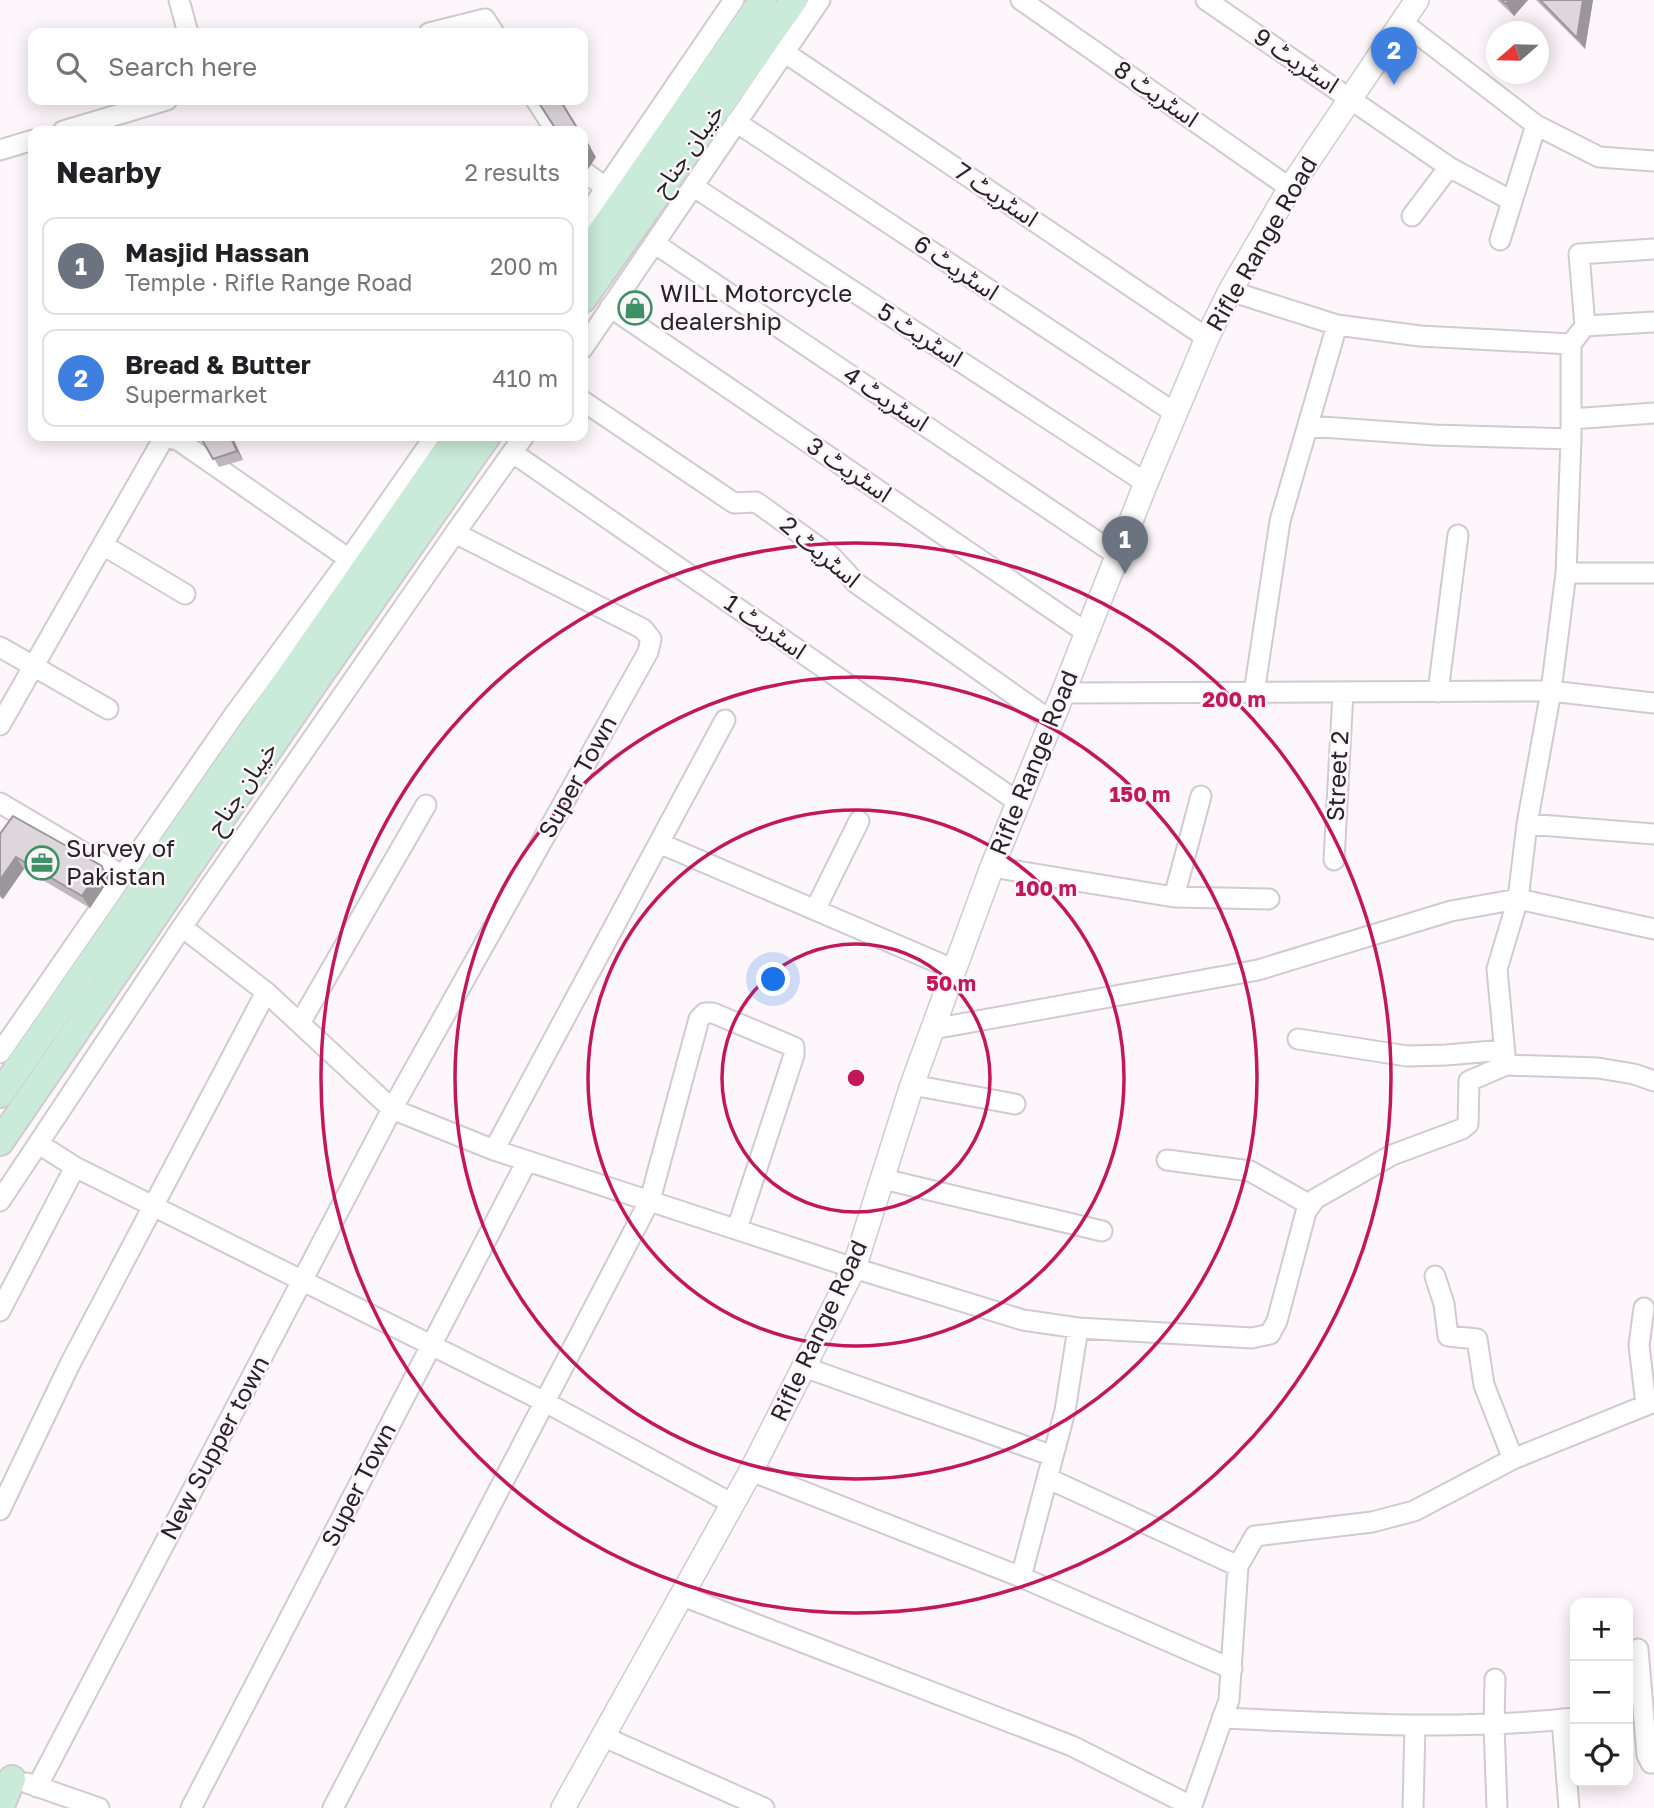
<!DOCTYPE html>
<meta charset="utf-8">
<style>
body{margin:0;font-family:"Golos Text","Noto Sans Arabic",sans-serif;background:#f6f6f6;color:#202124}
.controls{position:absolute;right:21px;bottom:21px;display:grid;overflow:hidden;border-radius:14px;box-shadow:0 4px 18px #0003}
.controls button{width:63px;height:63px;display:grid;place-items:center;padding:0;border:0;border-bottom:2px solid #e0e0e0;background:#fff;color:#202124;font:35px sans-serif}
.compass{position:absolute;left:1486px;top:21px;width:63px;height:63px;border-radius:50%;background:#fff;box-shadow:0 4px 18px #0003;rotate:250deg}
.you{position:absolute;left:774px;top:980px;width:24px;height:24px;margin:-18px;border:5px solid #fff;border-radius:50%;background:#1a73e8;box-shadow:0 0 0 10px #1a73e833}
.badge{display:grid;place-items:center;width:46px;height:46px;border-radius:50%;background:#3d9164;color:#fff;font-size:23px;font-weight:700}
.pin{position:absolute;translate:-50% -58px;filter:drop-shadow(0 2px 4px #0008)}
.pin::after{content:'';position:absolute;top:37px;width:24px;height:21px;background:inherit;clip-path:polygon(0 0,100% 0,50% 100%)}
.list{margin:0;padding:0;list-style:none}
h2{display:flex;justify-content:space-between;align-items:center;height:91px;margin:0;padding:0 28px;font-size:30px}
h2 small{font-size:23px;font-weight:400;color:#757577}
.list li{display:grid;grid-template-columns:46px 1fr auto;gap:21px;align-items:center;box-sizing:border-box;height:98px;margin:0 14px 14px;padding:0 14px;border:2px solid #e0e0e0;border-radius:14px}
.list b{display:block;font-size:26px;white-space:nowrap}
.list p{margin:0;font-size:23px;white-space:nowrap;color:#757577}
.list em{font-size:23px;font-style:normal;color:#757577}
.icon{flex:none;width:38px;height:38px;fill:none;stroke:currentColor;stroke-width:2;stroke-linecap:round;stroke-linejoin:round}
.map{position:relative;flex:none;width:1654px;height:1808px;overflow:hidden}
.search{position:absolute;background:#fff;box-shadow:0 4px 18px #0003;left:28px;top:28px;width:560px;height:77px;display:flex;align-items:center;gap:18px;box-sizing:border-box;padding:0 24px;border-radius:14px;color:#757577;font-size:26px}
.panel{position:absolute;background:#fff;box-shadow:0 4px 18px #0003;left:28px;top:126px;width:560px;height:315px;border-radius:14px}
.map>svg:first-child{display:block}
.lines{fill:none;stroke-linecap:round;stroke-linejoin:round}
.minor-casing{stroke:#d1cacf;stroke-width:23}
.tertiary-casing{stroke:#d1cacf;stroke-width:26}
.secondary-casing{stroke:#d1cacf;stroke-width:30}
.minor{stroke:#fff;stroke-width:19}
.tertiary{stroke:#fff;stroke-width:23}
.secondary{stroke:#caebd9;stroke-width:26}
.wall{fill:#beb8bd}
.shaded-wall{fill:#9b969a}
.building{fill:#ddd6dc;stroke:#9b969a;stroke-width:2}
.ring{fill:none;stroke:#c2185b;stroke-width:3.5}
.labels{text-anchor:middle;stroke-width:5;stroke-linejoin:round;paint-order:stroke}
.street-label{font-size:24px;fill:#272426;stroke:#fdf6fb}
.poi-label{font-size:24px;fill:#272426;stroke:#fdf6fb;text-anchor:start}
.centre{fill:#c2185b;stroke:#fdf6fb;stroke-width:3.5}
.ring-label{font-size:21px;text-anchor:middle;font-weight:bold;fill:#c2185b;stroke:#fdf6fb;stroke-width:5;stroke-linejoin:round;paint-order:stroke}
</style>
<div class="map">
<svg width="1654" height="1808" viewBox="0 0 1654 1808">
<rect width="100%" height="100%" fill="#fdf6fb"/>
<g class="lines">
<defs>
<path id="minor" d="M179,0L188,33
M1021,0L1290,188
M1206,0L1449,167L1512,201
M1402,22L1536,125L1599,157L1654,161
M429,33L485,19L494,33
M784,52L1207,338
M536,100L556,131
M736,122L1175,413
M63,131L167,100
M0,150L33,140
M583,171L605,187
M694,187L1146,483
M1412,216L1449,167
M583,221L734,0
M1500,240L1536,125
M654,243L1117,555
M1230,291L1337,325L1420,336L1571,344
M610,307L1087,633
M1585,326L1579,254L1654,249
M583,348L820,0
M583,401L734,503L756,502L831,556L856,583L1051,721
M1571,419L1654,413
M1308,426L1434,435L1571,439
M513,453L1018,802
M103,545L185,594
M1566,573H1654
M0,647L108,709
M1438,692L1458,535
M1063,693L1551,691L1654,703
M1254,693L1280,521L1337,325
M0,725L162,441L168,438L178,440L349,559
M0,803L123,876
M1527,824L1654,834
M659,843L955,970
M1334,860L1343,692
M992,867L1174,897L1269,899
M1174,897L1201,796
M815,910L859,821
M182,927L266,992L392,1109L494,1150L854,1268L1023,1320L1078,1328L1252,1338L1270,1334L1277,1321L1306,1212L1315,1199L1392,1155L1462,1129L1468,1124L1469,1081L1506,1065L1598,1068L1634,1074L1654,1081
M300,1023L426,805
M933,1029L1258,970L1451,911L1518,899L1654,929
M1298,1039L1407,1056L1446,1055L1504,1050
M0,1053L234,715L349,559L435,436
M1506,1065L1497,969L1518,899L1527,824L1551,691L1566,573L1571,439V344L1585,326L1654,322
M912,1085L1015,1104
M39,1144L75,1167L545,1402L731,1503
M494,1150L725,720
M1167,1160L1250,1171L1310,1205
M883,1179L1102,1231
M0,1201L182,927L455,533L524,436
M1435,1276L1444,1304L1448,1336L1477,1339L1484,1385L1513,1459
M1644,1308L1639,1345L1646,1405
M0,1311L75,1167
M804,1367L1053,1456
M751,1471L1021,1577L1232,1669
M1047,1478L1238,1566
M0,1510L70,1364L266,992
M1021,1577L1065,1411L1078,1328
M680,1595L1072,1746L1191,1806
M1638,1649L1647,1755L1651,1763H1654
M1495,1679L1494,1725L1497,1808
M1222,1718C1340,1723 1458,1731 1575,1718
M1562,1719L1569,1808
M602,1736L764,1808
M27,1783L99,1808
M37,1787L392,1109L648,652L651,639L643,629L455,533
M191,1808L527,1161
M333,1808L650,1200L699,1019L705,1013H713L794,1047V1055L737,1229
M1191,1808L1229,1700L1238,1566L1255,1536L1372,1522L1414,1511L1513,1459L1654,1402
M1413,1808L1415,1725"/>
<path id="tertiary" d="M563,1808L751,1471L854,1268L912,1085L992,867L1063,693L1146,483L1207,338L1230,291L1290,188L1417,0"/>
<path id="secondary" d="M583,258L763,0
M583,299L794,0
M0,1094L457,436
M0,1142L319,676L487,436
M0,1808L12,1779"/>
</defs>
<!-- minor casing -->
<use href="#minor" class="minor-casing"/>
<!-- tertiary casing -->
<use href="#tertiary" class="tertiary-casing"/>
<!-- secondary casing -->
<use href="#secondary" class="secondary-casing"/>
<!-- minor -->
<use href="#minor" class="minor"/>
<!-- tertiary -->
<use href="#tertiary" class="tertiary"/>
<!-- secondary -->
<use href="#secondary" class="secondary"/>
</g>
<!-- wall -->
<path class="wall" d="M1497,0H1528L1514,16Z
M1536,0H1593L1585,49Z
M172,436H188L178,440Z
M200,436H239L233,438L243,460L219,467Z
M0,834L102,866L110,878L90,908L24,869L3,899L0,897Z"/>
<!-- shaded-wall -->
<path class="shaded-wall" d="M1509,0H1528L1514,16L1506,4Z
M1583,0H1593L1585,49L1577,38Z
M583,135L596,157L587,171L583,165Z
M230,436H232L233,438L243,460L237,451Z
M16,857L24,869L3,899L0,895V880Z
M102,866L110,878L90,908L82,896Z"/>
<!-- building -->
<path class="building" d="M1501,0H1509L1506,4Z
M1540,0H1583L1577,38Z
M537,100H560L579,131H557Z
M583,137L590,148L583,160Z
M200,436H230L237,451L213,459Z
M13,816L102,866L82,896L16,857L0,880V834Z"/>
<!-- distance rings -->
<g class="ring">
<circle cx="856" cy="1078" r="134"/>
<circle cx="856" cy="1078" r="268"/>
<circle cx="856" cy="1078" r="401"/>
<circle cx="856" cy="1078" r="535"/>
</g>
<!-- icons -->
<defs>
<symbol id="shop-ring" viewBox="-11 -11 22 22"><circle r="9.5" fill="#fdf6fb" stroke="#3d9164" stroke-width="1.5"/><path d="M-5-2.5h2.3a2.7 3.5 0 0 1 5.4 0H5L5.5 6h-11ZM-1.5-2.5h3a1.5 2.3 0 0 0-3 0Z" fill="#3d9164"/></symbol>
<symbol id="office-ring" viewBox="-11 -11 22 22"><circle r="9.5" fill="#fdf6fb" stroke="#3d9164" stroke-width="1.5"/><path d="M-6-3h4V-5.5h4V-3h4V5H-6ZM-1-4.5V-3h2v-1.5ZM-6 0V1H6V0Z" fill="#3d9164"/></symbol>
</defs>
<g fill-rule="evenodd">
<use href="#shop-ring" x="616" y="289" width="38" height="38"/>
<use href="#office-ring" x="23" y="844" width="38" height="38"/>
</g>
<g class="labels">
<!-- street labels -->
<g class="street-label">
<text transform="translate(1296 61) rotate(34)" y="8">اسٹریٹ 9</text>
<text transform="translate(1156 94) rotate(35)" y="8">اسٹریٹ 8</text>
<text transform="translate(688 150) rotate(-55)" y="8">خیبان جناح</text>
<text transform="translate(996 195) rotate(34)" y="8">اسٹریٹ 7</text>
<text transform="translate(1262 244) rotate(-60)" y="8">Rifle Range Road</text>
<text transform="translate(956 268) rotate(34)" y="8">اسٹریٹ 6</text>
<text transform="translate(920 335) rotate(33)" y="8">اسٹریٹ 5</text>
<text transform="translate(886 399) rotate(34)" y="8">اسٹریٹ 4</text>
<text transform="translate(849 470) rotate(34)" y="8">اسٹریٹ 3</text>
<text transform="translate(820 552) rotate(40)" y="8">اسٹریٹ 2</text>
<text transform="translate(765 627) rotate(35)" y="8">اسٹریٹ 1</text>
<text transform="translate(1034 763) rotate(-68)" y="8">Rifle Range Road</text>
<text transform="translate(1338 776) rotate(-87)" y="8">Street 2</text>
<text transform="translate(578 777) rotate(-61)" y="8">Super Town</text>
<text transform="translate(242 788) rotate(-56)" y="8">خیبان جناح</text>
<text transform="translate(819 1331) rotate(-65)" y="8">Rifle Range Road</text>
<text transform="translate(215 1448) rotate(-62)" y="8">New Supper town</text>
<text transform="translate(359 1485) rotate(-63)" y="8">Super Town</text>
</g>
<!-- poi labels -->
<g class="poi-label">
<text x="660" y="302">WILL Motorcycle<tspan x="660" dy="28">dealership</tspan></text>
<text x="66" y="857">Survey of<tspan x="66" dy="28">Pakistan</tspan></text>
</g>
</g>
<circle cx="856" cy="1078" r="10" class="centre"/>
<g class="ring-label">
<text x="1234" y="707">200 m</text>
<text x="1140" y="802">150 m</text>
<text x="1046" y="896">100 m</text>
<text x="951" y="991">50 m</text>
</g>
</svg>
<div class="controls">
<button>+</button>
<button>−</button>
<button><svg class="icon" aria-label="locate" viewBox="0 0 24 24"><circle cx="12" cy="12" r="6"/><path d="M12 2v4M12 18v4M2 12h4M18 12h4"/></svg></button>
</div>
<svg class="compass" viewBox="-18 -18 36 36"><path d="M0-13l5 13h-10z" fill="#e53935"/><path d="M0 13l5-13h-10z" fill="#757577"/></svg>
<div class="you"></div>
<div class="pin badge" style="left:1125px;top:574px;background:#6b7280">1</div>
<div class="pin badge" style="left:1394px;top:85px;background:#3f7fe0">2</div>
<div class="search"><svg class="icon" aria-label="search" viewBox="0 0 24 24"><circle cx="10" cy="10" r="6"/><path d="M15 15l6 6"/></svg>Search here</div>
<section class="panel">
<h2>Nearby<small>2 results</small></h2>
<ul class="list">
<li><span class="badge" style="background:#6b7280">1</span><div><b>Masjid Hassan</b><p>Temple · Rifle Range Road</p></div><em>200 m</em></li>
<li><span class="badge" style="background:#3f7fe0">2</span><div><b>Bread &amp; Butter</b><p>Supermarket</p></div><em>410 m</em></li>
</ul>
</section>
</div>
